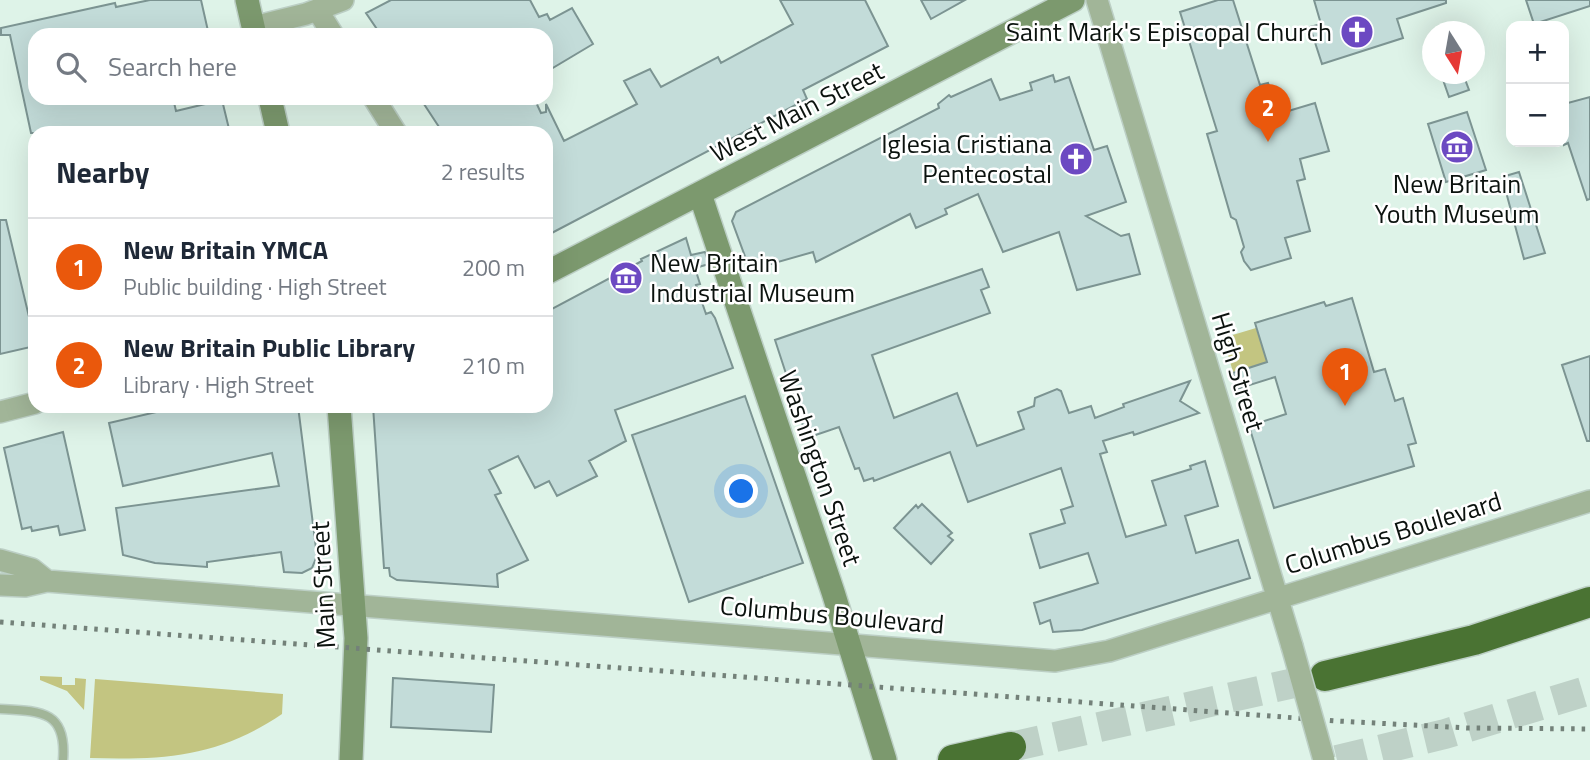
<!DOCTYPE html>
<meta charset="utf-8">
<style>
body{margin:0;font-family:"Titillium Web",sans-serif;background:#f2f2f3;color:#1f2937}
.controls{position:absolute;right:21px;top:21px;display:grid;overflow:hidden;border-radius:14px;box-shadow:0 7px 28px #0002}
.controls button{width:63px;height:63px;display:grid;place-items:center;padding:0;border:0;border-bottom:2px solid #e0e1e3;background:#fff;color:#1f2937;font:35px sans-serif}
.compass{position:absolute;left:1422px;top:21px;width:63px;height:63px;border-radius:50%;background:#fff;box-shadow:0 7px 28px #0002;rotate:169deg}
.you{position:absolute;left:742px;top:492px;width:24px;height:24px;margin:-18px;border:5px solid #fff;border-radius:50%;background:#1a73e8;box-shadow:0 0 0 10px #1a73e833}
.badge{display:grid;place-items:center;width:46px;height:46px;border-radius:50%;background:#ea580c;color:#fff;font-size:23px;font-weight:700}
.pin{position:absolute;translate:-50% -58px;filter:drop-shadow(0 2px 4px #0008)}
.pin::after{content:'';position:absolute;top:37px;width:24px;height:21px;background:inherit;clip-path:polygon(0 0,100% 0,50% 100%)}
.list{margin:0;padding:0;list-style:none}
h2{display:flex;justify-content:space-between;align-items:center;height:91px;margin:0;padding:0 28px;font-size:30px}
h2 small{font-size:23px;font-weight:400;color:#747a83}
.list li{display:grid;grid-template-columns:46px 1fr auto;gap:21px;align-items:center;box-sizing:border-box;height:98px;padding:0 28px;border-top:2px solid #e0e1e3}
.list b{display:block;font-size:26px;white-space:nowrap}
.list p{margin:0;font-size:23px;white-space:nowrap;color:#747a83}
.list em{font-size:23px;font-style:normal;color:#747a83}
.icon{flex:none;width:38px;height:38px;fill:none;stroke:currentColor;stroke-width:2;stroke-linecap:round;stroke-linejoin:round}
.map{position:relative;flex:none;width:1590px;height:760px;overflow:hidden}
.search{position:absolute;background:#fff;box-shadow:0 7px 28px #0002;left:28px;top:28px;width:525px;height:77px;display:flex;align-items:center;gap:18px;box-sizing:border-box;padding:0 24px;border-radius:21px;color:#747a83;font-size:26px}
.panel{position:absolute;background:#fff;box-shadow:0 7px 28px #0002;left:28px;top:126px;width:525px;height:287px;border-radius:21px}
.map>svg:first-child{display:block}
.green{fill:#c3c581}
.building{fill:#c3dcd9;stroke:#7c9492;stroke-width:2}
.lines{fill:none;stroke-linecap:round;stroke-linejoin:round}
.motorway-tunnel{stroke:#bed1c7;stroke-width:30;stroke-dasharray:30 15;stroke-linecap:butt}
.service-casing{stroke:#bccfc5;stroke-width:11}
.tertiary-casing{stroke:#bccfc5;stroke-width:24}
.secondary-casing{stroke:#bccfc5;stroke-width:26}
.motorway-casing{stroke:#bccfc5;stroke-width:33}
.service{stroke:#a1b598;stroke-width:8}
.tertiary{stroke:#a1b598;stroke-width:21}
.secondary{stroke:#7c996e;stroke-width:23}
.motorway{stroke:#4a7333;stroke-width:30}
.rail{stroke:#738179;stroke-width:5;stroke-dasharray:3.5 7;stroke-linecap:butt}
.tertiary-bridge-casing{stroke:#bccfc5;stroke-width:24;stroke-linecap:butt}
.tertiary-bridge{stroke:#a1b598;stroke-width:21}
.labels{text-anchor:middle;stroke-width:5;stroke-linejoin:round;paint-order:stroke}
.poi-label{font-size:26px;fill:#0b120e;stroke:#fff;text-anchor:end}
.street-label{font-size:26px;fill:#0b120e;stroke:#fff}
</style>
<div class="map">
<svg width="1590" height="760" viewBox="0 0 1590 760">
<rect width="100%" height="100%" fill="#def3e8"/>
<!-- green -->
<path class="green" d="M1256,328L1267,362L1233,372L1224,341L1226,337Z
M40,676L62,677V685H75V678L86,679L84,710L67,691L40,680Z
M95,679L283,694L282,714C218,757 165,760 90,758Z"/>
<!-- building -->
<path class="building" d="M150,0H201L208,31L189,35H35V98H173L176,111L222,100L230,133H31L10,35H1V28L115,3L116,7Z
M391,0H530L539,17L547,14L550,20L572,8L593,44L546,72V35H381L366,13Z
M780,0H865L888,46L803,90L807,99L546,236V133H443L420,98H534L541,113L546,112V104L564,141L637,104L624,81L650,69L661,87L718,57L721,63L793,24Z
M921,0H965L931,19Z
M1218,0H1233L1260,85L1268,83L1272,95L1280,93L1285,112L1315,103L1329,151L1300,159L1305,179L1297,181L1310,231L1285,238L1291,258L1251,270L1244,261L1241,252L1244,247L1236,220L1231,217L1207,134L1217,131L1180,12Z
M1314,0H1446V3L1397,19L1403,38L1322,64L1310,27L1321,24Z
M1526,0H1590V6L1534,24Z
M1441,74H1463L1469,90L1449,97Z
M1053,75L1055,82L1069,77L1094,150L1107,146L1126,202L1086,216L1121,236L1129,234L1140,274L1077,290L1059,232L1003,252L978,194L945,209L947,214L916,228L910,214L816,262L813,252L750,270L732,221L736,212L939,108L938,104L949,95L951,97L991,79L1000,100L1032,90L1030,83Z
M1590,97V199L1587,200L1568,143L1564,145V104Z
M1467,112L1486,170L1446,182L1428,124Z
M1519,172L1545,253L1524,259L1502,177Z
M0,220H6L35,342V346L0,354Z
M686,238L691,255L705,252L709,264L695,268L700,284L696,285L706,314L711,312L715,318L733,368L615,410L626,441L589,461L597,476L557,496L549,481L535,488L518,456L489,470L501,493L495,495L528,560L497,574L498,587L397,580L390,576L389,568H384L373,406H546V312L642,261L641,259Z
M982,269L989,287L981,290L990,313L872,355L894,418L957,393L977,446L1024,429L1018,412L1034,406L1035,398L1057,389L1061,391L1069,413L1091,406L1095,418L1124,407L1123,404L1190,381L1180,401L1199,413L1134,435L1133,432L1103,441L1107,452L1100,454L1126,537L1166,525L1152,481L1191,469L1190,466L1205,461L1218,506L1185,516L1196,553L1238,540L1250,578L1082,630L1053,632L1050,620L1040,624L1034,603L1098,583L1088,553L1040,568L1030,534L1065,523L1061,510L1073,506L1061,468L968,502L950,452L874,481L873,478L864,481L859,468L855,469L839,427L807,438L775,340Z
M1352,298L1374,372L1385,369L1395,401L1403,398L1416,443L1408,445L1414,466L1274,508L1249,426L1286,414L1275,377L1237,389L1233,373L1267,362L1255,323L1324,302L1326,306Z
M1590,356V441H1587L1562,365Z
M745,396L803,563L689,602L632,435Z
M182,406H298L317,556L312,568L302,573L284,572L281,552L207,562V567L155,563L123,555L116,508L279,486L272,453L123,486L109,423Z
M63,432L85,530L60,535L58,526L32,531L31,527L22,529L4,448Z
M922,504L952,533L948,536L953,540L931,564L894,528L916,505L918,508Z
M393,678L494,685L491,732L391,727Z"/>
<g class="lines">
<!-- motorway-tunnel -->
<path class="motorway-tunnel" d="M1011,747L1325,676
M1337,760L1445,734L1590,690"/>
<defs>
<path id="service" d="M0,709C40,711 67,710 63,760"/>
<path id="tertiary" d="M1097,0L1292,646
M318,11L333,35
M253,27L306,14L343,0
M374,98L396,133
M0,412L35,403
M0,560L32,569L47,581
M0,585L25,586L47,581L1055,661L1109,651L1590,501"/>
<path id="secondary" d="M247,0L255,35
M270,98L278,133
M700,194L833,592L885,760
M546,273L1073,0
M339,406L356,638L351,760"/>
<path id="motorway" d="M1325,676L1474,640L1590,602
M953,760L1011,747"/>
</defs>
<!-- service casing -->
<use href="#service" class="service-casing"/>
<!-- tertiary casing -->
<use href="#tertiary" class="tertiary-casing"/>
<!-- secondary casing -->
<use href="#secondary" class="secondary-casing"/>
<!-- motorway casing -->
<use href="#motorway" class="motorway-casing"/>
<!-- service -->
<use href="#service" class="service"/>
<!-- tertiary -->
<use href="#tertiary" class="tertiary"/>
<!-- secondary -->
<use href="#secondary" class="secondary"/>
<!-- motorway -->
<use href="#motorway" class="motorway"/>
<!-- rail -->
<path class="rail" d="M0,622L1337,721L1468,728L1590,729"/>
<defs>
<path id="tertiary-bridge" d="M1292,646L1324,760"/>
</defs>
<!-- tertiary-bridge casing -->
<use href="#tertiary-bridge" class="tertiary-bridge-casing"/>
<!-- tertiary-bridge -->
<use href="#tertiary-bridge" class="tertiary-bridge"/>
</g>
<!-- icons -->
<defs>
<symbol id="church-disc" viewBox="-11 -11 22 22"><circle r="9.5" fill="#6c49c2" stroke="#fff"/><path d="M-1.2-6h2.4v3.5h3.3v2.4h-3.3V6h-2.4V-.1h-3.3v-2.4h3.3Z" fill="#fff"/></symbol>
<symbol id="museum-disc" viewBox="-11 -11 22 22"><circle r="9.5" fill="#6c49c2" stroke="#fff"/><path d="M0-6L6-3V-2H-6V-3ZM-5-1h2V3h-2ZM-1-1h2V3h-2ZM3-1h2V3H3ZM-6 4H6V6H-6Z" fill="#fff"/></symbol>
</defs>
<g fill-rule="evenodd">
<use href="#church-disc" x="1338" y="13" width="38" height="38"/>
<use href="#museum-disc" x="1438" y="128" width="38" height="38"/>
<use href="#church-disc" x="1057" y="140" width="38" height="38"/>
<use href="#museum-disc" x="607" y="259" width="38" height="38"/>
</g>
<g class="labels">
<!-- poi labels -->
<g class="poi-label">
<text x="1332" y="41">Saint Mark's Episcopal Church</text>
<text x="1052" y="153">Iglesia Cristiana<tspan x="1052" dy="30">Pentecostal</tspan></text>
<text x="1457" y="193" text-anchor="middle">New Britain<tspan x="1457" dy="30">Youth Museum</tspan></text>
<text x="650" y="272" text-anchor="start">New Britain<tspan x="650" dy="30">Industrial Museum</tspan></text>
</g>
<!-- street labels -->
<g class="street-label">
<text transform="translate(797 112) rotate(-27)" y="9">West Main Street</text>
<text transform="translate(1238 372) rotate(73)" y="9">High Street</text>
<text transform="translate(820 468) rotate(71)" y="9">Washington Street</text>
<text transform="translate(1393 533) rotate(-17)" y="9">Columbus Boulevard</text>
<text transform="translate(323 585) rotate(-93)" y="9">Main Street</text>
<text transform="translate(832 615) rotate(5)" y="9">Columbus Boulevard</text>
</g>
</g>
</svg>
<div class="controls">
<button>+</button>
<button>−</button>
</div>
<svg class="compass" viewBox="-18 -18 36 36"><path d="M0-13l5 13h-10z" fill="#e53935"/><path d="M0 13l5-13h-10z" fill="#747a83"/></svg>
<div class="you"></div>
<div class="pin badge" style="left:1345px;top:406px">1</div>
<div class="pin badge" style="left:1268px;top:142px">2</div>
<div class="search"><svg class="icon" aria-label="search" viewBox="0 0 24 24"><circle cx="10" cy="10" r="6"/><path d="M15 15l6 6"/></svg>Search here</div>
<section class="panel">
<h2>Nearby<small>2 results</small></h2>
<ul class="list">
<li><span class="badge">1</span><div><b>New Britain YMCA</b><p>Public building · High Street</p></div><em>200 m</em></li>
<li><span class="badge">2</span><div><b>New Britain Public Library</b><p>Library · High Street</p></div><em>210 m</em></li>
</ul>
</section>
</div>
